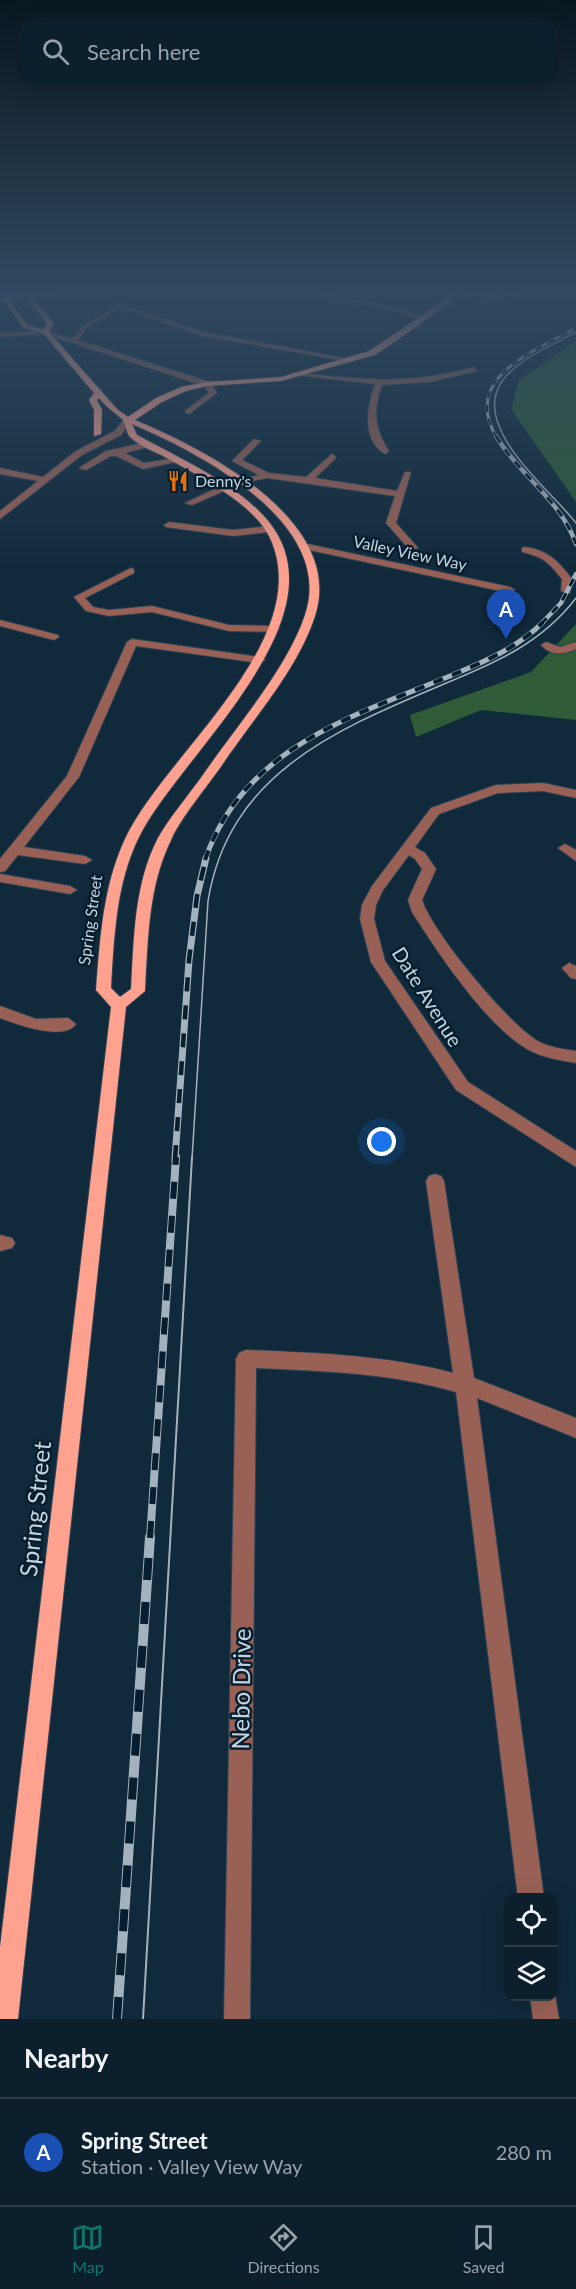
<!DOCTYPE html>
<meta charset="utf-8">
<style>
body{margin:0;font-family:Lato,sans-serif;background:#1a2c38;color:#f1f3f6}
.controls{position:absolute;right:18px;bottom:18px;display:grid;overflow:hidden;border-radius:12px;box-shadow:0 6px 24px #0002}
.controls button{width:54px;height:54px;display:grid;place-items:center;padding:0;border:0;border-bottom:2px solid #2c3d48;background:#0c1f2c;color:#f1f3f6;font:30px sans-serif}
.you{position:absolute;left:382px;top:1142px;width:21px;height:21px;margin:-15px;border:4px solid #fff;border-radius:50%;background:#1a73e8;box-shadow:0 0 0 9px #1a73e833}
.badge{display:grid;place-items:center;width:39px;height:39px;border-radius:50%;background:#0f766e;color:#fff;font-size:20px;font-weight:700}
.pin{position:absolute;translate:-50% -50px;filter:drop-shadow(0 2px 3px #0008)}
.pin::after{content:'';position:absolute;top:32px;width:21px;height:18px;background:inherit;clip-path:polygon(0 0,100% 0,50% 100%)}
.list{margin:0;padding:0;list-style:none}
h2{display:flex;justify-content:space-between;align-items:center;height:78px;margin:0;padding:0 24px;font-size:26px}
h2 small{font-size:20px;font-weight:400;color:#9aa2a9}
.list li{display:grid;grid-template-columns:39px 1fr auto;gap:18px;align-items:center;box-sizing:border-box;height:108px;padding:0 24px;border-top:2px solid #2c3d48}
.list b{display:block;font-size:22px;white-space:nowrap}
.list p{margin:0;font-size:20px;white-space:nowrap;color:#9aa2a9}
.list em{font-size:20px;font-style:normal;color:#9aa2a9}
.icon{flex:none;width:33px;height:33px;fill:none;stroke:currentColor;stroke-width:2;stroke-linecap:round;stroke-linejoin:round}
.map{position:relative;flex:none;width:576px;height:2019px;overflow:hidden}
.search{position:absolute;background:#0c1f2c;box-shadow:0 6px 24px #0002;left:18px;right:18px;top:18px;height:66px;display:flex;align-items:center;gap:15px;box-sizing:border-box;padding:0 21px;border-radius:18px;color:#9aa2a9;font-size:22px}
.sheet{height:186px;background:#0c1f2c}
nav{display:flex;justify-content:space-around;align-items:center;box-sizing:border-box;height:84px;border-top:2px solid #2c3d48;background:#0c1f2c;font-size:16px;color:#9aa2a9}
nav a{display:grid;justify-items:center;gap:3px}
nav .on{color:#0f766e}
.map>svg:first-child{display:block}
.green{fill:#2f5b37}
.lines{fill:none;stroke-linecap:round;stroke-linejoin:round}
.minor-casing{stroke:#2d4455;stroke-width:2}
.major-casing{stroke:#2d4455;stroke-width:2}
.highway-casing{stroke:#2d4455;stroke-width:2}
.minor{fill:#996156;fill-rule:evenodd}
.major{fill:#fea18f;fill-rule:evenodd}
.highway{fill:#f1d4ce;fill-rule:evenodd}
.tram-far1{stroke:#a2b2bf;stroke-width:1.5}
.tram{stroke:#a2b2bf;stroke-width:2}
.rail-far5-casing{stroke:#a2b2bf;stroke-width:3}
.rail-far4-casing{stroke:#a2b2bf;stroke-width:4.5}
.rail-far3-casing{stroke:#a2b2bf;stroke-width:5}
.rail-far2-casing{stroke:#a2b2bf;stroke-width:7}
.rail-far1-casing{stroke:#a2b2bf;stroke-width:8}
.rail-casing{stroke:#a2b2bf;stroke-width:10}
.rail-far5{stroke:#061f30;stroke-width:2;stroke-dasharray:7;stroke-linecap:butt}
.rail-far4{stroke:#061f30;stroke-width:3;stroke-dasharray:8;stroke-linecap:butt}
.rail-far3{stroke:#061f30;stroke-width:4;stroke-dasharray:10;stroke-linecap:butt}
.rail-far2{stroke:#061f30;stroke-width:4.5;stroke-dasharray:14;stroke-linecap:butt}
.rail-far1{stroke:#061f30;stroke-width:6;stroke-dasharray:17;stroke-linecap:butt}
.rail{stroke:#061f30;stroke-width:8;stroke-dasharray:22;stroke-linecap:butt}
.labels{text-anchor:middle;stroke-width:5;stroke-linejoin:round;paint-order:stroke}
.far-poi-label{font-size:16px;fill:#c6d4e0;stroke:#061f30;text-anchor:start}
.far-street-label{font-size:16px;fill:#c6d4e0;stroke:#061f30}
.street-label{font-size:20px;fill:#c6d4e0;stroke:#061f30}
.near-street-label{font-size:24px;fill:#c6d4e0;stroke:#061f30}
</style>
<div class="map">
<svg width="576" height="2019" viewBox="0 0 576 2019">
<rect width="100%" height="100%" fill="#10293b"/>
<!-- green -->
<path class="green" d="M576,341V502L511,409L519,380Z
M576,624V720L481,710L416,737L410,715L531,672Z"/>
<g class="lines">
<defs>
<path id="minor" d="M459,291L497,296L524,291L522,295L497,300L457,294Z
M324,293L402,309L426,319L423,321L398,312L322,296Z
M120,304L204,332L355,360L351,362L203,336L121,308L88,327L78,340L210,382L217,393L189,414L185,412L186,410L209,393L204,386L45,334L0,337V333L45,330L72,339L84,325Z
M474,367L477,371L430,382L382,385C373,410 374,428 389,451L385,454C361,440 367,406 375,384L296,375L300,373C366,380 408,385 474,367Z
M124,419L131,421L121,435L82,455L0,519V511L38,481L0,474V468L43,477L76,451L115,431Z
M254,439L261,441L242,460L269,473L306,477L332,454L336,457L335,459L315,478L397,491L405,472H411L396,523L418,548L410,550L386,523L395,496L267,478L239,484V480L259,475L232,461Z
M148,442H151V446L125,453L144,463L176,458L180,461L143,469L116,456H111L86,470L79,468L106,451Z
M221,486L225,489L224,491L192,505L185,503Z
M169,522L233,530L269,526L274,529L269,532L233,536L166,527L164,525Z
M303,543L510,587L515,590L510,593L300,548L298,546Z
M525,547C548,550 558,561 572,579L570,593L561,591L562,579C548,562 544,557 522,552V548Z
M131,568L134,569V573L85,598L93,607L109,610L152,606L229,625L274,626L279,629L274,632L229,631L152,612L109,616L86,611L74,597Z
M0,620L58,635L59,637L54,640L0,626Z
M132,639L260,657L265,660L260,663L136,646L79,777L24,847L85,856L92,860L85,864L18,855L5,871L0,872V859L67,776L127,642Z
M546,642L560,647L576,642V649C563,655 551,656 541,645Z
M543,783L576,790V798L543,791L498,793L439,814L415,847L425,853L436,869L422,900C433,933 506,1021 536,1040C548,1047 562,1049 576,1051V1063C560,1060 542,1058 527,1049C486,1025 438,953 412,912L408,900L422,869L415,859L409,855L383,890L376,905L374,919L385,961L468,1082L576,1151V1167L456,1090L371,962L360,919L362,905L372,886L431,808L496,785Z
M565,844L576,850V861L558,848Z
M0,874L70,886L77,890L70,894L0,882Z
M569,963L576,966V979L571,978L562,968Z
M0,1006L36,1019L68,1018L76,1024C64,1042 16,1024 0,1018Z
M435,1174L441,1176L444,1181L474,1378L576,1418V1438L477,1398L544,1898H518L456,1392C391,1373 323,1371 256,1368L250,2019H224L236,1359L239,1353L246,1350C316,1353 385,1355 453,1373L426,1181L429,1176Z
M0,1235L12,1238L15,1243L12,1248L0,1251Z
M554,1989L559,2019H533L530,1996H554Z"/>
<path id="major" d="M0,291H3L28,326L43,329L47,323L20,291H26L54,323L49,332L117,409L128,417L156,398L181,387L207,382L281,377L369,351L458,291H465L415,328L375,355L281,381L207,386L186,391L162,402L135,420C204,449 346,520 315,616C298,669 253,719 222,765C207,787 181,817 171,840C148,887 148,940 145,991L126,1007L18,2019H0V1947L111,1007L96,990C100,939 103,886 125,839C164,755 317,640 270,538C254,503 195,474 163,456C153,451 140,446 131,438C126,434 126,423 122,419C114,412 106,407 99,398L97,400L102,410L101,434L94,436V410L89,400L94,393L43,333L24,328L0,296ZM132,424C200,453 336,523 305,615C288,667 237,726 205,772C190,794 171,815 158,838C134,884 134,938 131,989L120,997L111,988C114,938 116,883 139,837C179,756 346,619 269,522C238,484 179,458 137,435Z"/>
<path id="highway" d="M53,291H80L0,300V296Z"/>
</defs>
<!-- minor casing -->
<use href="#minor" class="minor-casing"/>
<!-- major casing -->
<use href="#major" class="major-casing"/>
<!-- highway casing -->
<use href="#highway" class="highway-casing"/>
<!-- minor -->
<use href="#minor" class="minor"/>
<!-- major -->
<use href="#major" class="major"/>
<!-- highway -->
<use href="#highway" class="highway"/>
<!-- tram-far1 -->
<path class="tram-far1" d="M576,332C553,346 520,357 503,380C468,426 550,489 576,523
M192,1159L208,901C229,772 338,729 444,684C495,663 542,643 576,598"/>
<!-- tram -->
<path class="tram" d="M143,2019L192,1157"/>
<defs>
<path id="rail-far5" d="M497,438C460,377 534,352 576,328"/>
<path id="rail-far4" d="M496,436C519,475 561,500 576,544
M541,624L561,603L576,574"/>
<path id="rail-far3" d="M205,860C244,745 358,715 457,673C486,661 520,646 543,622"/>
<path id="rail-far2" d="M175,1159L189,960L197,896L206,858"/>
<path id="rail-far1" d="M150,1538L176,1157"/>
<path id="rail" d="M117,2019L150,1537"/>
</defs>
<!-- rail-far5 casing -->
<use href="#rail-far5" class="rail-far5-casing"/>
<!-- rail-far4 casing -->
<use href="#rail-far4" class="rail-far4-casing"/>
<!-- rail-far3 casing -->
<use href="#rail-far3" class="rail-far3-casing"/>
<!-- rail-far2 casing -->
<use href="#rail-far2" class="rail-far2-casing"/>
<!-- rail-far1 casing -->
<use href="#rail-far1" class="rail-far1-casing"/>
<!-- rail casing -->
<use href="#rail" class="rail-casing"/>
<!-- rail-far5 -->
<use href="#rail-far5" class="rail-far5"/>
<!-- rail-far4 -->
<use href="#rail-far4" class="rail-far4"/>
<!-- rail-far3 -->
<use href="#rail-far3" class="rail-far3"/>
<!-- rail-far2 -->
<use href="#rail-far2" class="rail-far2"/>
<!-- rail-far1 -->
<use href="#rail-far1" class="rail-far1"/>
<!-- rail -->
<use href="#rail" class="rail"/>
</g>
<!-- sky -->
<linearGradient id="sky" x2="0" y2="1"><stop stop-color="#091720"/><stop offset="0.51" stop-color="#314960"/><stop offset="1" stop-color="#314960" stop-opacity="0"/></linearGradient>
<rect width="576" height="573" fill="url(#sky)"/>
<!-- icons -->
<defs>
<symbol id="restaurant-bare" viewBox="-9 -9 18 18"><path d="M-5-6h1v4h1v-4h1v4h1v-4h1v5L-1.5 .5V6h-2V.5L-5-1ZM5-6V6H3V1.5H1.5Q1.5-4 5-6Z" fill="#e8710a" stroke="#061f30" stroke-width="2.5" paint-order="stroke"/></symbol>
</defs>
<g fill-rule="evenodd">
<use href="#restaurant-bare" x="163" y="466" width="30" height="30"/>
</g>
<g class="labels">
<!-- far-poi labels -->
<g class="far-poi-label">
<text x="195" y="487">Denny's</text>
</g>
<!-- far-street labels -->
<g class="far-street-label">
<text transform="translate(410 553) rotate(12)" y="6">Valley View Way</text>
<text transform="translate(90 920) rotate(-82)" y="6">Spring Street</text>
</g>
<!-- street labels -->
<g class="street-label">
<text transform="translate(427 997) rotate(58)" y="7">Date Avenue</text>
</g>
<!-- near-street labels -->
<g class="near-street-label">
<text transform="translate(36 1509) rotate(-84)" y="8">Spring Street</text>
<text transform="translate(242 1689) rotate(-89)" y="8">Nebo Drive</text>
</g>
</g>
</svg>
<div class="controls">
<button><svg class="icon" aria-label="locate" viewBox="0 0 24 24"><circle cx="12" cy="12" r="6"/><path d="M12 2v4M12 18v4M2 12h4M18 12h4"/></svg></button>
<button><svg class="icon" aria-label="layers" viewBox="0 0 24 24"><path d="M12 4l9 5-9 5-9-5zM3 14l9 5 9-5"/></svg></button>
</div>
<div class="you"></div>
<div class="pin badge" style="left:506px;top:639px;background:#1a4fb4">A</div>
<div class="search"><svg class="icon" aria-label="search" viewBox="0 0 24 24"><circle cx="10" cy="10" r="6"/><path d="M15 15l6 6"/></svg>Search here</div>
</div>
<section class="sheet">
<h2>Nearby<small></small></h2>
<ul class="list">
<li><span class="badge" style="background:#1a4fb4">A</span><div><b>Spring Street</b><p>Station · Valley View Way</p></div><em>280 m</em></li>
</ul>
</section>
<nav>
<a class="on"><svg class="icon" aria-label="map" viewBox="0 0 24 24"><path d="M3 6l6-2 6 2 6-2v14l-6 2-6-2-6 2zM9 4v14M15 6v14"/></svg>Map</a>
<a><svg class="icon" aria-label="directions" viewBox="0 0 24 24"><path d="M12 3l9 9-9 9-9-9zM9 14v-3h6M13 9l2 2-2 2"/></svg>Directions</a>
<a><svg class="icon" aria-label="saved" viewBox="0 0 24 24"><path d="M7 4h10v16l-5-4-5 4z"/></svg>Saved</a>
</nav>
